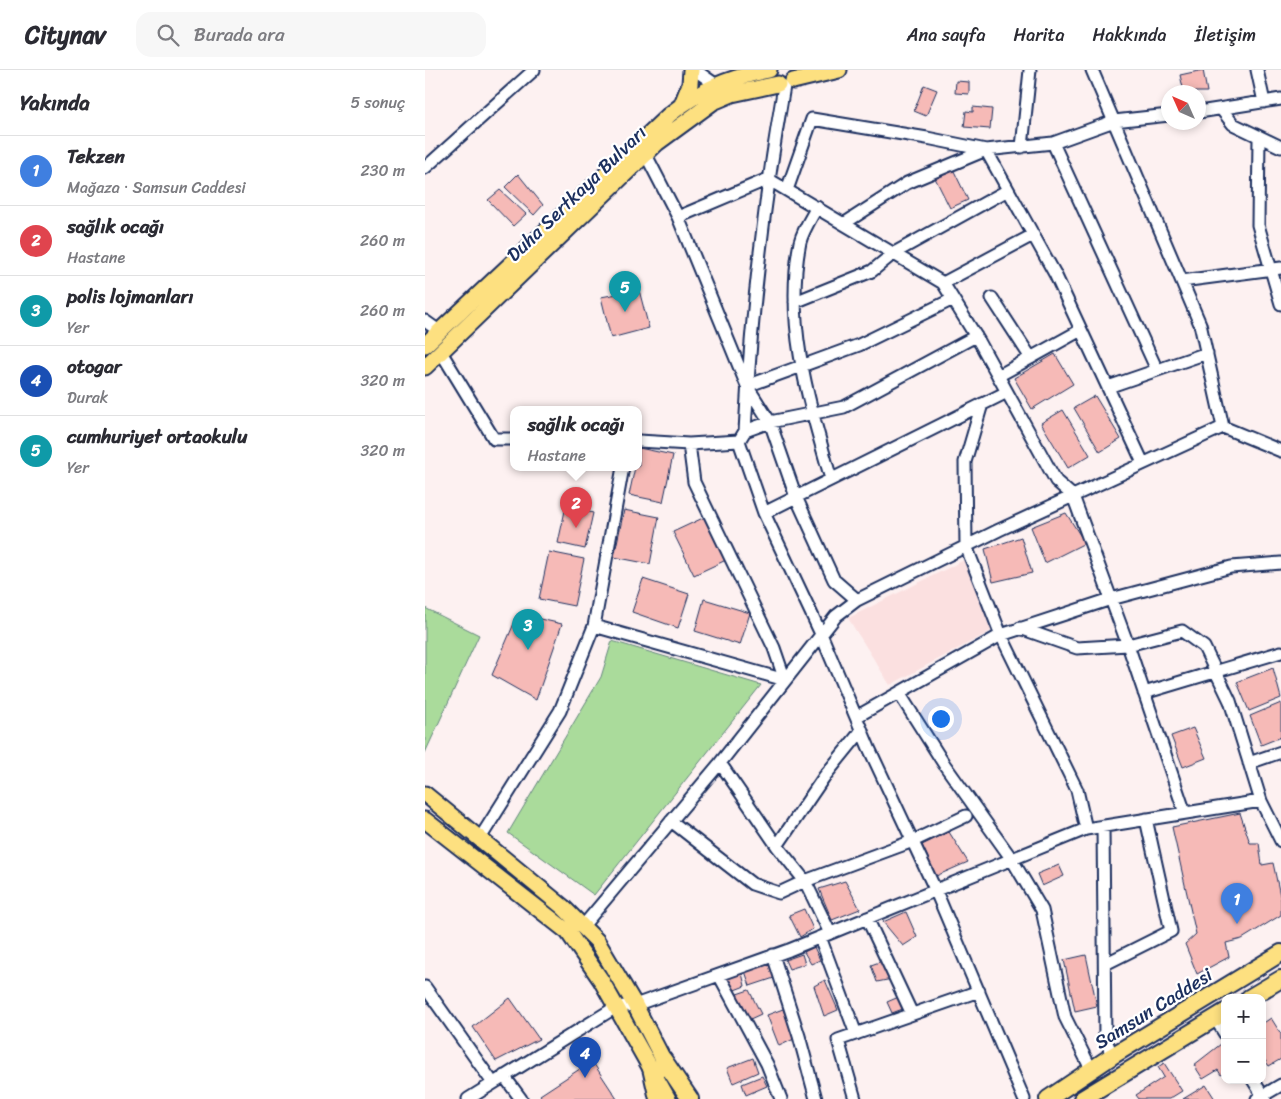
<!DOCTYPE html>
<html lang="tr">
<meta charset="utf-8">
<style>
body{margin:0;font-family:Sriracha,sans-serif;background:#f7f7f7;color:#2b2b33}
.controls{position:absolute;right:15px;bottom:15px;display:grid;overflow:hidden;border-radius:10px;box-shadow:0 2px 8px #0003}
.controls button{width:45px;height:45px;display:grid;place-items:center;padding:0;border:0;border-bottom:1px solid #e1e1e2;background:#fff;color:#2b2b33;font:25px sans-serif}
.compass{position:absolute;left:736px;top:15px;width:45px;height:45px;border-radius:50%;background:#fff;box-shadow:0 2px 8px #0003;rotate:315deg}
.you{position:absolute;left:515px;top:648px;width:18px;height:18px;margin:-12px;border:4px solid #fff;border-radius:50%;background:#1a73e8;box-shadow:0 0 0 8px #1a73e833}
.badge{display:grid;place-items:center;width:32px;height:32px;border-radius:50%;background:#7c3aed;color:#fff;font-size:16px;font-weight:700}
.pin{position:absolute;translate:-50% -41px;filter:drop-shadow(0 1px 2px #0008)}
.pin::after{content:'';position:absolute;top:26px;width:18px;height:15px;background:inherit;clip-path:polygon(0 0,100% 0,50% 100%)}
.popup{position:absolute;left:85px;top:336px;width:132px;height:65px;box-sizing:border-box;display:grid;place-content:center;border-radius:10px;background:#fff;filter:drop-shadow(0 1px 4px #0005);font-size:16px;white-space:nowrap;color:#7c7c81}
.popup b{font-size:19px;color:#2b2b33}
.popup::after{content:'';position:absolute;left:50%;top:100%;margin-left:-10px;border:10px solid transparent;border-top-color:#fff}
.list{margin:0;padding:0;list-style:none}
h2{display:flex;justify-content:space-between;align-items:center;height:65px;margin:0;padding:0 20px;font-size:21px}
h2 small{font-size:16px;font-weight:400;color:#7c7c81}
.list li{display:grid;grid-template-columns:32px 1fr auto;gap:15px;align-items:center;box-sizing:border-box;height:70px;padding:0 20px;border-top:1px solid #e1e1e2}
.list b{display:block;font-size:19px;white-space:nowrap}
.list p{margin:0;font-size:16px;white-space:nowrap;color:#7c7c81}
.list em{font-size:16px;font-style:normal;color:#7c7c81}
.icon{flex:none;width:28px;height:28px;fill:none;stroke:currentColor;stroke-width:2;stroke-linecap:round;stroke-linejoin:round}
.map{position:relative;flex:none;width:856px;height:1029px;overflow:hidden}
header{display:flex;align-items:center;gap:30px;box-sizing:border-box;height:70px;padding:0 25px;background:#fff;border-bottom:1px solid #e1e1e2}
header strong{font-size:24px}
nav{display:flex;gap:28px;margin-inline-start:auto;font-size:18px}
.search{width:350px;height:45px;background:#f7f7f7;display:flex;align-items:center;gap:12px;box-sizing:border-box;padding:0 18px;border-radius:15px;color:#7c7c81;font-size:19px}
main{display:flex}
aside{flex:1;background:#fff}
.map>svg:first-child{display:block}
.built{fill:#fbe0e0}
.green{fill:#aadb9b;stroke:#62857c}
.building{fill:#f6bab7;stroke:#1b2f5e}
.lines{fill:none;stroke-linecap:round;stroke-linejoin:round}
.minor-casing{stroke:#1b2f5e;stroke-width:15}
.major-casing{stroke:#1b2f5e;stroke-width:19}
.highway-casing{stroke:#1b2f5e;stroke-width:20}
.minor{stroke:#fff;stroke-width:11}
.major{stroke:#fde080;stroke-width:15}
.highway{stroke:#fde080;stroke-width:16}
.labels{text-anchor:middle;stroke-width:4.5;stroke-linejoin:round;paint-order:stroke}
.street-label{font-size:19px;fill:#1b2f5e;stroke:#fff}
</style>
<header>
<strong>Citynav</strong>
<div class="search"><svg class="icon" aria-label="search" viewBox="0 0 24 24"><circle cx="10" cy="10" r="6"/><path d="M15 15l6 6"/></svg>Burada ara</div>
<nav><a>Ana sayfa</a><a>Harita</a><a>Hakkında</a><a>İletişim</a></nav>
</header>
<main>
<aside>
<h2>Yakında<small>5 sonuç</small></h2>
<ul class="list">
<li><span class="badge" style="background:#3f7fe0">1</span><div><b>Tekzen</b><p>Mağaza · Samsun Caddesi</p></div><em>230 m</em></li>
<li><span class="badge" style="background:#e0444e">2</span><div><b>sağlık ocağı</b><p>Hastane</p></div><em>260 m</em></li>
<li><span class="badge" style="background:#0f9aa8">3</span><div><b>polis lojmanları</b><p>Yer</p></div><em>260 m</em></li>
<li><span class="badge" style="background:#1a4fb4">4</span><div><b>otogar</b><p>Durak</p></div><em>320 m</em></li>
<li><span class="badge" style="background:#0f9aa8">5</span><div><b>cumhuriyet ortaokulu</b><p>Yer</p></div><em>320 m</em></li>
</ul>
</aside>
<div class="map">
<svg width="856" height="1029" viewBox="0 0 856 1029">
<rect width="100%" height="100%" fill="#fdf1f1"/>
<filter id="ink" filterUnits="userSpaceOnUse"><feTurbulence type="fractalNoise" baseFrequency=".02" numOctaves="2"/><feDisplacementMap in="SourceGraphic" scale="10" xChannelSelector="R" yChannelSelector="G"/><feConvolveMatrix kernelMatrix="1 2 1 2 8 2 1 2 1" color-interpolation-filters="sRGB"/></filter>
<g filter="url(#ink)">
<!-- built -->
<path class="built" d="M539,490L568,560L465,615L423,548Z"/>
<!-- green -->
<path class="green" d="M0,538L54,565L0,683Z
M187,571L336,615L169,825L83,763L176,607Z"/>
<!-- building -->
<path class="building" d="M778,0L782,22H759L755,5Z
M531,11L544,12V24L530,23Z
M499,15L512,20L501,46L489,41Z
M548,37L567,39L565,59L539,57L541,41L548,42Z
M528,99L543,130L525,138L510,108Z
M93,104L118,135L109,145L80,117Z
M75,120L101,144L88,156L63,130Z
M214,220L224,258L186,268L176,227Z
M630,284L648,314L607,339L589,308Z
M670,326L696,369L675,382L649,338Z
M638,340L665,385L643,398L616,353Z
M214,378L248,385L238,432L204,425L210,397H214Z
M141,436L168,443L160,479L133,473Z
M199,440L234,447L225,494L189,487Z
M641,443L660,473L620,493L606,457Z
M280,447L301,490L269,505L248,462Z
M596,467L607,503L568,512L560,479Z
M124,482L159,489L149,536L114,529Z
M218,509L264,524L253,558L207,542Z
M279,529L325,543L315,575L270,561Z
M93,544L137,554L111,630L67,605Z
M848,598L856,628L824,641L812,612Z
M856,633V667L836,675L825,646Z
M768,658L781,688L758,697L746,666Z
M815,743L825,773H834L837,795L848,793L856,830V845L817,869L801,873L804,887L772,904L760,874L771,864L747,757Z
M524,762L543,792L511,806L497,775Z
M634,795L639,806L617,816L612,804Z
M420,811L435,839L407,850L394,819Z
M379,839L388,859L375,867L364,845Z
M481,842L492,867L478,876L458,852Z
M389,877L395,890L386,894L379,882Z
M377,884L380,894L364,899L360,890Z
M661,885L672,936L650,941L639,890Z
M460,890L467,909L452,912L446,895Z
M345,891L352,907L325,916L320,901Z
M317,903L320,916L307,921L302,909Z
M400,910L413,940L399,946L389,916Z
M324,920L336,944L323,950L309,925Z
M476,926L483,937L467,943L462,932Z
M85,928L114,969L71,991L48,957Z
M358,939L369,969L354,976L342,945Z
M846,948L856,964V989L844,996L837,986V954Z
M796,974L800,980V1003L796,1005L793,1000L778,1009L769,995Z
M328,988L333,1002L308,1013L302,998Z
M167,991L192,1029H118L115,1025Z
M739,993L757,1021L744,1029H714L711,1025L739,1007L733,997Z
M337,1006L342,1016L321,1025L317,1014Z
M781,1015L790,1029H758Z"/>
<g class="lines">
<defs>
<path id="minor" d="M270,0L297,19
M667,0L775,254L798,357L856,381
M832,0L839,32
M797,40L808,54L856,77
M774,42L856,29
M834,67L833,155L856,234
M628,73L732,300
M597,77L605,0
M220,83L253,147L322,316L345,352L371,427L409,510L432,530
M0,98L109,0
M362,120L387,49L502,68L561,80L630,204L718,393
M392,137C386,148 378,160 375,172C359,253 384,332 406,409
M253,147L343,109L518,213L555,273L631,411L648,426L703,575L760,743
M420,153L482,113L561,80L628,73L689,51L744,45
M757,211L856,198
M518,213L608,165
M567,228L606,288
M370,232L447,201L469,183L583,120
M0,251L14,261
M16,282L69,369H88
M573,306L656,260
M322,316L434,275L528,229
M683,317L782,283
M557,334L540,392L541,476L576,565L652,720L661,759
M320,361L345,352L419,337L551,266
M214,371L264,374L314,371L320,361C326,245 339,130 359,16
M314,371L339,443L396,564L444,678L510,819L599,1029
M264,374L269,412L349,578L360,610
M339,443L582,322
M169,556L360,610
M595,558L652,578L703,575L757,561L779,577L805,631L836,731L856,771
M474,623L519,694L586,788L617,840L640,947L667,1001
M719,623L856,582
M431,647L576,565L686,529L806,497L856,493
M295,693L352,776L380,811L488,771L541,746
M824,693L856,682
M246,751L327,814L354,823L380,811L405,863
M678,756L680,967L687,986
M54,770L135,641L169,556L198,397
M352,776L399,707L437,660
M442,848L487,944
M158,856L295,693L411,546L432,530L574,460L798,357
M395,867L431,964
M348,885L374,966L391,1029
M680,894L746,861L721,749
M294,905L342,994L356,1029
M0,917L68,1013
M790,948L800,964
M79,1006L96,1029
M828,1010L840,1029
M43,1029L191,937L210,935L364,880L661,759L836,731
M430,1029L413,970L554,921
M832,1029L856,1015"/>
<path id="major" d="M368,11L414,0
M257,34L265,14L266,0
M0,275L244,45C276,19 303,8 344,0
M0,297L232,73L288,32L307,24L353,14
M0,724L138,837L172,871L210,935L243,999
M0,750L143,862L176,910L243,1029"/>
<path id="highway" d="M824,928L856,909
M238,989L265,1029
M226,998L233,1029
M623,1029L687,986L856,883
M657,1029L800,942"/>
</defs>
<!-- minor casing -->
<use href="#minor" class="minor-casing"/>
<!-- major casing -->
<use href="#major" class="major-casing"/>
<!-- highway casing -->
<use href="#highway" class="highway-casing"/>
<!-- minor -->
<use href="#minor" class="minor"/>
<!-- major -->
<use href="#major" class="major"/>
<!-- highway -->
<use href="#highway" class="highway"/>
</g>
</g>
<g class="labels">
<!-- street labels -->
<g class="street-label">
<text transform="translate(151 123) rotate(-44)" y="7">Duha Sertkaya Bulvarı</text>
<text transform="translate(728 938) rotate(-32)" y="7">Samsun Caddesi</text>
</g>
</g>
</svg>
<div class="controls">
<button>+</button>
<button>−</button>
</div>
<svg class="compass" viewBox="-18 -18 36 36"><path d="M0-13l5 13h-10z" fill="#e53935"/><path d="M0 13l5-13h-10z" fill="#7c7c81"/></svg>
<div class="you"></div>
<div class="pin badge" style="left:812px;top:854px;background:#3f7fe0">1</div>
<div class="pin badge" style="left:151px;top:458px;background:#e0444e">2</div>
<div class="popup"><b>sağlık ocağı</b>Hastane</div>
<div class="pin badge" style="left:103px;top:580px;background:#0f9aa8">3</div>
<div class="pin badge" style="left:160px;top:1008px;background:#1a4fb4">4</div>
<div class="pin badge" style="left:200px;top:242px;background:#0f9aa8">5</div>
</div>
</main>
